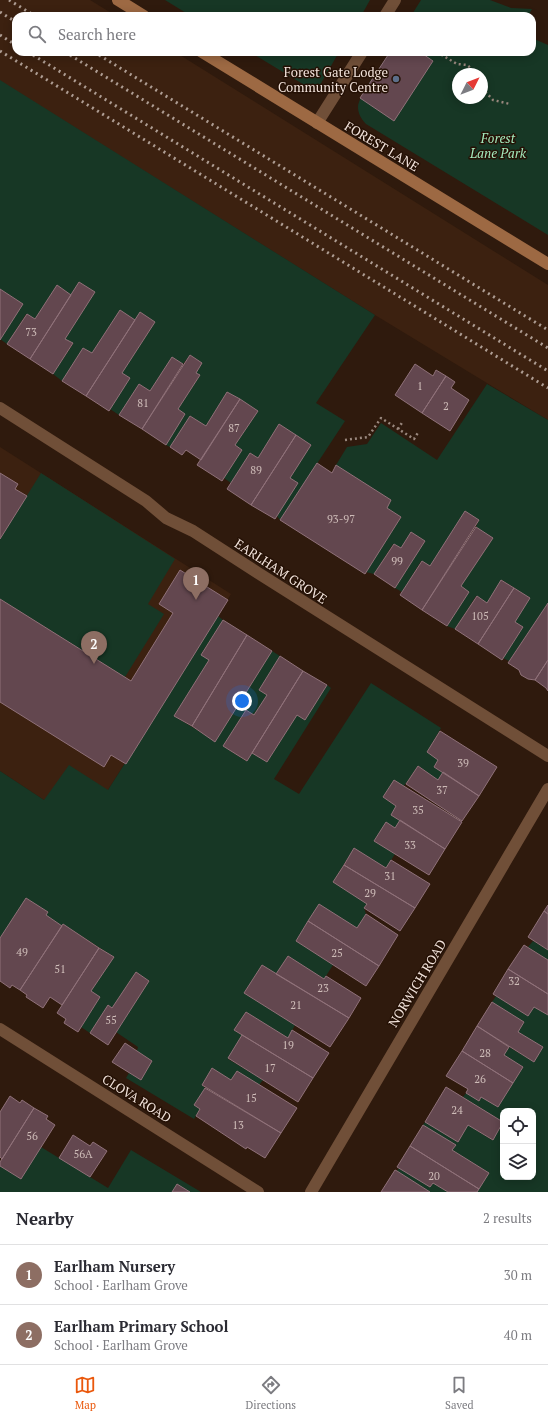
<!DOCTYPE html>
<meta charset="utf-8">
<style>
body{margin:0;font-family:"PT Serif",serif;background:#f2f2f3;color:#2b2b33}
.controls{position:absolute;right:12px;bottom:12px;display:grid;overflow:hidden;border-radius:8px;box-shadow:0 2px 10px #0003}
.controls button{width:36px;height:36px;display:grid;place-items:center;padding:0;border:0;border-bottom:1px solid #e1e1e2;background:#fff;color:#2b2b33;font:20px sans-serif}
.compass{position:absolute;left:452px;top:68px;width:36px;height:36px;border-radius:50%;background:#fff;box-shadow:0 2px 10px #0003;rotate:48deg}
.you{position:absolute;left:242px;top:701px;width:14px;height:14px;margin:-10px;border:3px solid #fff;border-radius:50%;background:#1a73e8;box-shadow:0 0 0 6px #1a73e833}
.badge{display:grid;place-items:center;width:26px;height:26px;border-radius:50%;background:#ea580c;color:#fff;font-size:13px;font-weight:700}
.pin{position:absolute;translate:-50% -33px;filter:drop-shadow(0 1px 2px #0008)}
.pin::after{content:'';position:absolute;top:21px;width:14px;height:12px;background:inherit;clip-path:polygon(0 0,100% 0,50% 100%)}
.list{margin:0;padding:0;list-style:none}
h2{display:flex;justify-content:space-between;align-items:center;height:52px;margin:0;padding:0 16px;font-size:17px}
h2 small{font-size:13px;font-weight:400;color:#7c7c81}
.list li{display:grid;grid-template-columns:26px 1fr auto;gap:12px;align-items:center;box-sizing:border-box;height:60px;padding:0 16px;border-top:1px solid #e1e1e2}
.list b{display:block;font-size:15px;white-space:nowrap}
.list p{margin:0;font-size:13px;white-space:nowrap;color:#7c7c81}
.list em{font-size:13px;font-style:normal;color:#7c7c81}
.icon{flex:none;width:22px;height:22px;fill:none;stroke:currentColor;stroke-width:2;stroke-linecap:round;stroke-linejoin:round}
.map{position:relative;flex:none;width:548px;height:1192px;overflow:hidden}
.search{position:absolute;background:#fff;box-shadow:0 2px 10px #0003;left:12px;right:12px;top:12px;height:44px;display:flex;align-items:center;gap:10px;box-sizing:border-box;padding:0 14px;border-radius:12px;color:#7c7c81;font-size:15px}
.sheet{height:172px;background:#fff}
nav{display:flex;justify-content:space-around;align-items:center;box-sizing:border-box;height:56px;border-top:1px solid #e1e1e2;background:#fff;font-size:11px;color:#7c7c81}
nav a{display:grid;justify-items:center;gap:2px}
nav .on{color:#ea580c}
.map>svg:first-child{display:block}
.built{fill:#3c2110}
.green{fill:#173725;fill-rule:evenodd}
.building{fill:#63474f;stroke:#8f7179}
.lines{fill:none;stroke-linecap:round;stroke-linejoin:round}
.path{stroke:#9a887e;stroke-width:2.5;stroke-dasharray:2 3;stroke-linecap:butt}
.street{stroke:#704f38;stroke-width:12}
.secondary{stroke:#9d6943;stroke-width:12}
.rail{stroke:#ae9d93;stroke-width:3;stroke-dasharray:2 4;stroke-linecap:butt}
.service-dot{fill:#5c6f8a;stroke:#251105;stroke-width:1.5}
.labels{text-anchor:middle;stroke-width:3;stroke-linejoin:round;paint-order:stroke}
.number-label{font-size:11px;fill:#cebcb8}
.poi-label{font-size:13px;fill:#f2e3db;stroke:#251105;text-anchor:end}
.park-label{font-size:13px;font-style:italic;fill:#a3eabd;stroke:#251105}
.street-label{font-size:13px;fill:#f2e3db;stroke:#251105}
</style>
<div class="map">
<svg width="548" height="1192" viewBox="0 0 548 1192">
<rect width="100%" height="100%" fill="#2f1a0d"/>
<!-- built -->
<path class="built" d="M0,0H90L116,16H16V52H175L548,285V420L375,315L0,81Z
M0,447L231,594L108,790L44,800L0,771Z"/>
<!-- green -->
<path class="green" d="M165,0H370L361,16H191Z
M421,0H490L511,8L532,9L528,16H411Z
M532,38L548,45V235L366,124C361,119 358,113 358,107C358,96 383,63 390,52H532ZM458,74H482V98H458Z
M250,52H339L316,92Z
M0,80L375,315L316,403L345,421L280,520L277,516L290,478L311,445L279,424L258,458L250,453L231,483L224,478L242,450L235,445L258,411L227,392L206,426L190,416L170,447L166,445L185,414L178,409L200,375L196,373L202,363L190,355L183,364L172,357L150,391L139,384L119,415L110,409L129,378L122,373L155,322L140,312L135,320L120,310L92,353L83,348L62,381L53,374L73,344L65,339L95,292L79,282L71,295L57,285L35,319L26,314L7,344L0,339L23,304L0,289Z
M487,384L548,420V603L509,661L503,658L523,627L515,622L530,598L502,580L487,603L476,596L455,629L447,626L469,592L461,586L493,538L476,527L479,520L465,511L430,566L421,561L402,592L395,588L425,541L411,532L401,548L393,544L374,574L366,572L401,517L387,508L391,500L336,465L347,447L367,444L381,423L437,460Z
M41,473L175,559L148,604L164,614L125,677L0,599V539Z
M218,616L223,620L201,654L209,660L174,716L215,741L272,651L280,656L259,690L267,695L254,715L246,710L223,746L246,761L252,753L267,762L297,715L305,720L327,685L331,688L274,779L299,794L371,683L441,728L427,752L438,760L434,767L443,772L438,780L418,766L404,786L394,780L383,797L396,806L391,815L400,820L395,828L386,823L374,841L395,854L386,868L354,848L333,882L367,904L364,908L366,914L357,928L308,921L296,941L333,965L324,979L288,956L276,974L262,965L244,993L295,1025L288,1038L246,1012L234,1030L242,1035L228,1059L263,1080L259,1085L237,1071L231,1080L212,1068L202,1085L205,1088L195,1105L200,1109L194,1119L126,1078L129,1073L141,1080L152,1061L137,1051L138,1047L116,1032L149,981L136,972L112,1008L108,1005L90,1033L81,1027L100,997L91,991L114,957L63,924L62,926L46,915L48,912L26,898L0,938V771L44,800L69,765L108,790Z
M533,941L548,950V960L528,947Z
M496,996L528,1016L534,1007L548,1015V1192H477L489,1173L452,1150L455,1145L423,1125L425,1122L458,1142L468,1125L492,1140L503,1124V1177H533V1111H503V1122L463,1097L466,1093L479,1101L481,1097L498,1107L523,1067L504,1055L509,1047L534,1062L543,1047L518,1032L524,1022L492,1002Z
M41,1147L108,1188L131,1150L201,1192H0V1166Z
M399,1168L430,1187L433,1183L448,1192H430L397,1171Z"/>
<!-- building -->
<path class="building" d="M390,52H420L433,61L394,121L360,98Z
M79,282L95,292L65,339L73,343L53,374L30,359Z
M57,285L71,295L30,359L7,344L27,314L35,319Z
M0,289L23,304L0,340Z
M120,310L135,320L86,396L62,381L83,348L92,353Z
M140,312L155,322L122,373L130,378L109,411L86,396Z
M190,355L202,363L196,373L200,375L178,409L185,414L166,445L142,429Z
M172,357L183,364L142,429L119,415L139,384L150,391Z
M415,364L433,376L436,370L446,376L422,413L395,395Z
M446,376L455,382L451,388L469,400L450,431L422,413Z
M227,392L240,399L201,460L186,450L182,455L170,447L190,416L206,426Z
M240,399L258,411L235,445L242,450L222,481L197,465Z
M279,424L296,435L251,505L227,489L250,453L258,458Z
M296,435L311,445L290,478L298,483L275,519L251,505Z
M317,463L332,473L336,465L391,500L387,508L401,517L365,574L280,520Z
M0,473L18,484L15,489L27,496L0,539Z
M465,511L479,520L422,610L400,595L422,561L430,566Z
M476,527L493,538L461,586L469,592L447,626L422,610Z
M411,532L425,541L395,588L374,574L394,544L401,548Z
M180,570L228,600L126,764L111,755L104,767L0,702V599L131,681L173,613L159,604Z
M501,580L514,588L478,644L455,629L477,596L487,603Z
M514,588L530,598L515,622L523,627L502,660L478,644Z
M548,603V660L535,680L528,679L521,675L519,670L508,663Z
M223,620L247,635L192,726L174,716L209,660L201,655Z
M247,635L272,651L215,742L192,726Z
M280,656L303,671L247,761L223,746L246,710L254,715L267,695L259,690Z
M548,660V691L546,688L535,680Z
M303,671L327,685L305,720L297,715L267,762L252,753Z
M440,731L497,767L479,796L434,767L438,760L427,752Z
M418,766L438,780L443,772L479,796L462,821L406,784Z
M394,780L462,822L445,849L391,815L396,806L383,797Z
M400,820L445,849L429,875L374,841L386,822L395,828Z
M354,848L386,868L391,860L430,884L415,908L344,865Z
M344,865L415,908L400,931L364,908L367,904L333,882Z
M26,898L48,912L46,915L62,926L20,990L12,985L10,988L0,981V938Z
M319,904L357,928L366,914L398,935L379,966L308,921Z
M548,905V914L544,911Z
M544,911L548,914V950L528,937Z
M308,921L379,966L366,986L296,941Z
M63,924L99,948L62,1005L50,997L43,1008L26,997L27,995L20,990Z
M524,945L548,960V994L508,969Z
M99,948L114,957L91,991L100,997L78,1032L64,1023L66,1019L57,1013Z
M288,956L324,979L326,976L361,998L349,1018L276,974Z
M262,965L349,1018L330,1047L244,993Z
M508,969L548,994V1015L534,1007L528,1016L493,994Z
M136,972L149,981L108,1045L90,1033L108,1005L112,1008Z
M492,1002L524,1022L518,1032L543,1047L534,1062L477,1026Z
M246,1012L288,1038L292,1030L329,1053L313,1078L234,1030Z
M477,1026L509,1047L504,1055L523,1067L513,1083L462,1051Z
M242,1035L313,1078L298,1102L228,1058Z
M125,1043L152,1061L141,1080L112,1062Z
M462,1051L513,1083L498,1107L481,1097L479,1101L466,1093L468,1089L446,1076Z
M212,1068L231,1080L237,1071L297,1108L281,1133L202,1085Z
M446,1087L503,1122L493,1140L468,1125L458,1142L425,1122Z
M205,1088L281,1133L265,1158L247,1147L246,1149L196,1116L200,1109L194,1105Z
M10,1096L20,1103L22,1100L34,1108L2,1159L0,1157V1112Z
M34,1108L48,1116L46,1119L55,1125L21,1179L0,1166V1162Z
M423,1125L456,1145L452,1150L489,1173L479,1189L410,1146Z
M73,1135L90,1146L93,1142L107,1151L90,1177L59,1158Z
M410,1146L479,1189L477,1192H448L433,1183L430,1187L397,1167Z
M395,1170L397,1171L430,1192H381Z
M177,1184L190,1192H172Z"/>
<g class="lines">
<!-- path -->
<path class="path" d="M437,52L457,64L467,65L472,69L474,74
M482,88L493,100L510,104
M398,429L403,421
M345,440L368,437L381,418L414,439L419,431"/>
<!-- street -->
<path class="street" d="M385,16L395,0
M317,123L362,52
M0,408L146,501L166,518L193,531L258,573L548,756
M0,1029L258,1192
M311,1192L548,789"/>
<!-- secondary -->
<path class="secondary" d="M118,0L144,16
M202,52L548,264"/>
<!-- rail -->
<path class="rail" d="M9,0L35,16
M0,12L16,22
M0,35L16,45
M0,51L548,388
M28,52L548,371
M65,52L548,348
M94,52L548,330"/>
</g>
<!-- markers -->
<circle class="service-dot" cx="396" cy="79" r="4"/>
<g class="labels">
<!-- number labels -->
<g class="number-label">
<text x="31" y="336">73</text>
<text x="420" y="390">1</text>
<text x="143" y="407">81</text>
<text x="446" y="410">2</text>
<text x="234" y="432">87</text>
<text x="256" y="474">89</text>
<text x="341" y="523">93-97</text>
<text x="397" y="565">99</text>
<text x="480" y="620">105</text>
<text x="463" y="767">39</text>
<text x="442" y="794">37</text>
<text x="418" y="814">35</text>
<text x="410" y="849">33</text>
<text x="390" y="880">31</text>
<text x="370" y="897">29</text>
<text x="22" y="956">49</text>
<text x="337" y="957">25</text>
<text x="60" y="973">51</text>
<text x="514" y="985">32</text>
<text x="323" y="992">23</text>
<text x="296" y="1009">21</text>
<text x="111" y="1024">55</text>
<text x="288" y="1049">19</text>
<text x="485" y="1057">28</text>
<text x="270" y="1072">17</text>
<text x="480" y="1083">26</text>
<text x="251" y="1102">15</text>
<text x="457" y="1114">24</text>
<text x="238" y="1129">13</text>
<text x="32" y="1140">56</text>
<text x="83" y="1158">56A</text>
<text x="434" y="1180">20</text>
</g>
<!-- poi labels -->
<g class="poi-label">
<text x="388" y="77">Forest Gate Lodge<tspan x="388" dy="15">Community Centre</tspan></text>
</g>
<!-- park labels -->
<g class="park-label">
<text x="498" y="143">Forest<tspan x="498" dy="15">Lane Park</tspan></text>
</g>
<!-- street labels -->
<g class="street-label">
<text transform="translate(382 146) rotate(31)" y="5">FOREST LANE</text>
<text transform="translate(281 571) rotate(33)" y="5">EARLHAM GROVE</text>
<text transform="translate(417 983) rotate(-59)" y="5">NORWICH ROAD</text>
<text transform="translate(137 1098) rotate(32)" y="5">CLOVA ROAD</text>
</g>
</g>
</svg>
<div class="controls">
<button><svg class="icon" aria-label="locate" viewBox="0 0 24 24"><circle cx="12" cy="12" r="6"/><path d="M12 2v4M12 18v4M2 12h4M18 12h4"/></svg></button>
<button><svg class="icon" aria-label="layers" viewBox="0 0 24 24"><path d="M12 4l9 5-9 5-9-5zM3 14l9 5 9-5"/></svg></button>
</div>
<svg class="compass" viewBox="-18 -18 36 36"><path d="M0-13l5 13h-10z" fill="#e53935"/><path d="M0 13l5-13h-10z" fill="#7c7c81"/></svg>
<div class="you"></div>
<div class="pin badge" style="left:196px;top:600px;background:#8d6e63">1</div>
<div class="pin badge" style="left:94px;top:664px;background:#8d6e63">2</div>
<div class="search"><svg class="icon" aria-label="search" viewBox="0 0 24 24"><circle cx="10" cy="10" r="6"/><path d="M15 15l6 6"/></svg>Search here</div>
</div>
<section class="sheet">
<h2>Nearby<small>2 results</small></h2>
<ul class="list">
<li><span class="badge" style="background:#8d6e63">1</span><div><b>Earlham Nursery</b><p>School · Earlham Grove</p></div><em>30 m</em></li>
<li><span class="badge" style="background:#8d6e63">2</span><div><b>Earlham Primary School</b><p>School · Earlham Grove</p></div><em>40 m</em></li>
</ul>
</section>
<nav>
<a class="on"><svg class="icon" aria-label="map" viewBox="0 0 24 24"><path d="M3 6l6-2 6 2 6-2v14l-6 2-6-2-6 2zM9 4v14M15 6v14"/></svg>Map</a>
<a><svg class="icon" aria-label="directions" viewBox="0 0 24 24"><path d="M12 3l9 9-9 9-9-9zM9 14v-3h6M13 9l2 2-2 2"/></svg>Directions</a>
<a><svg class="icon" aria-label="saved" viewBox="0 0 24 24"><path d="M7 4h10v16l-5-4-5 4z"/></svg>Saved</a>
</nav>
